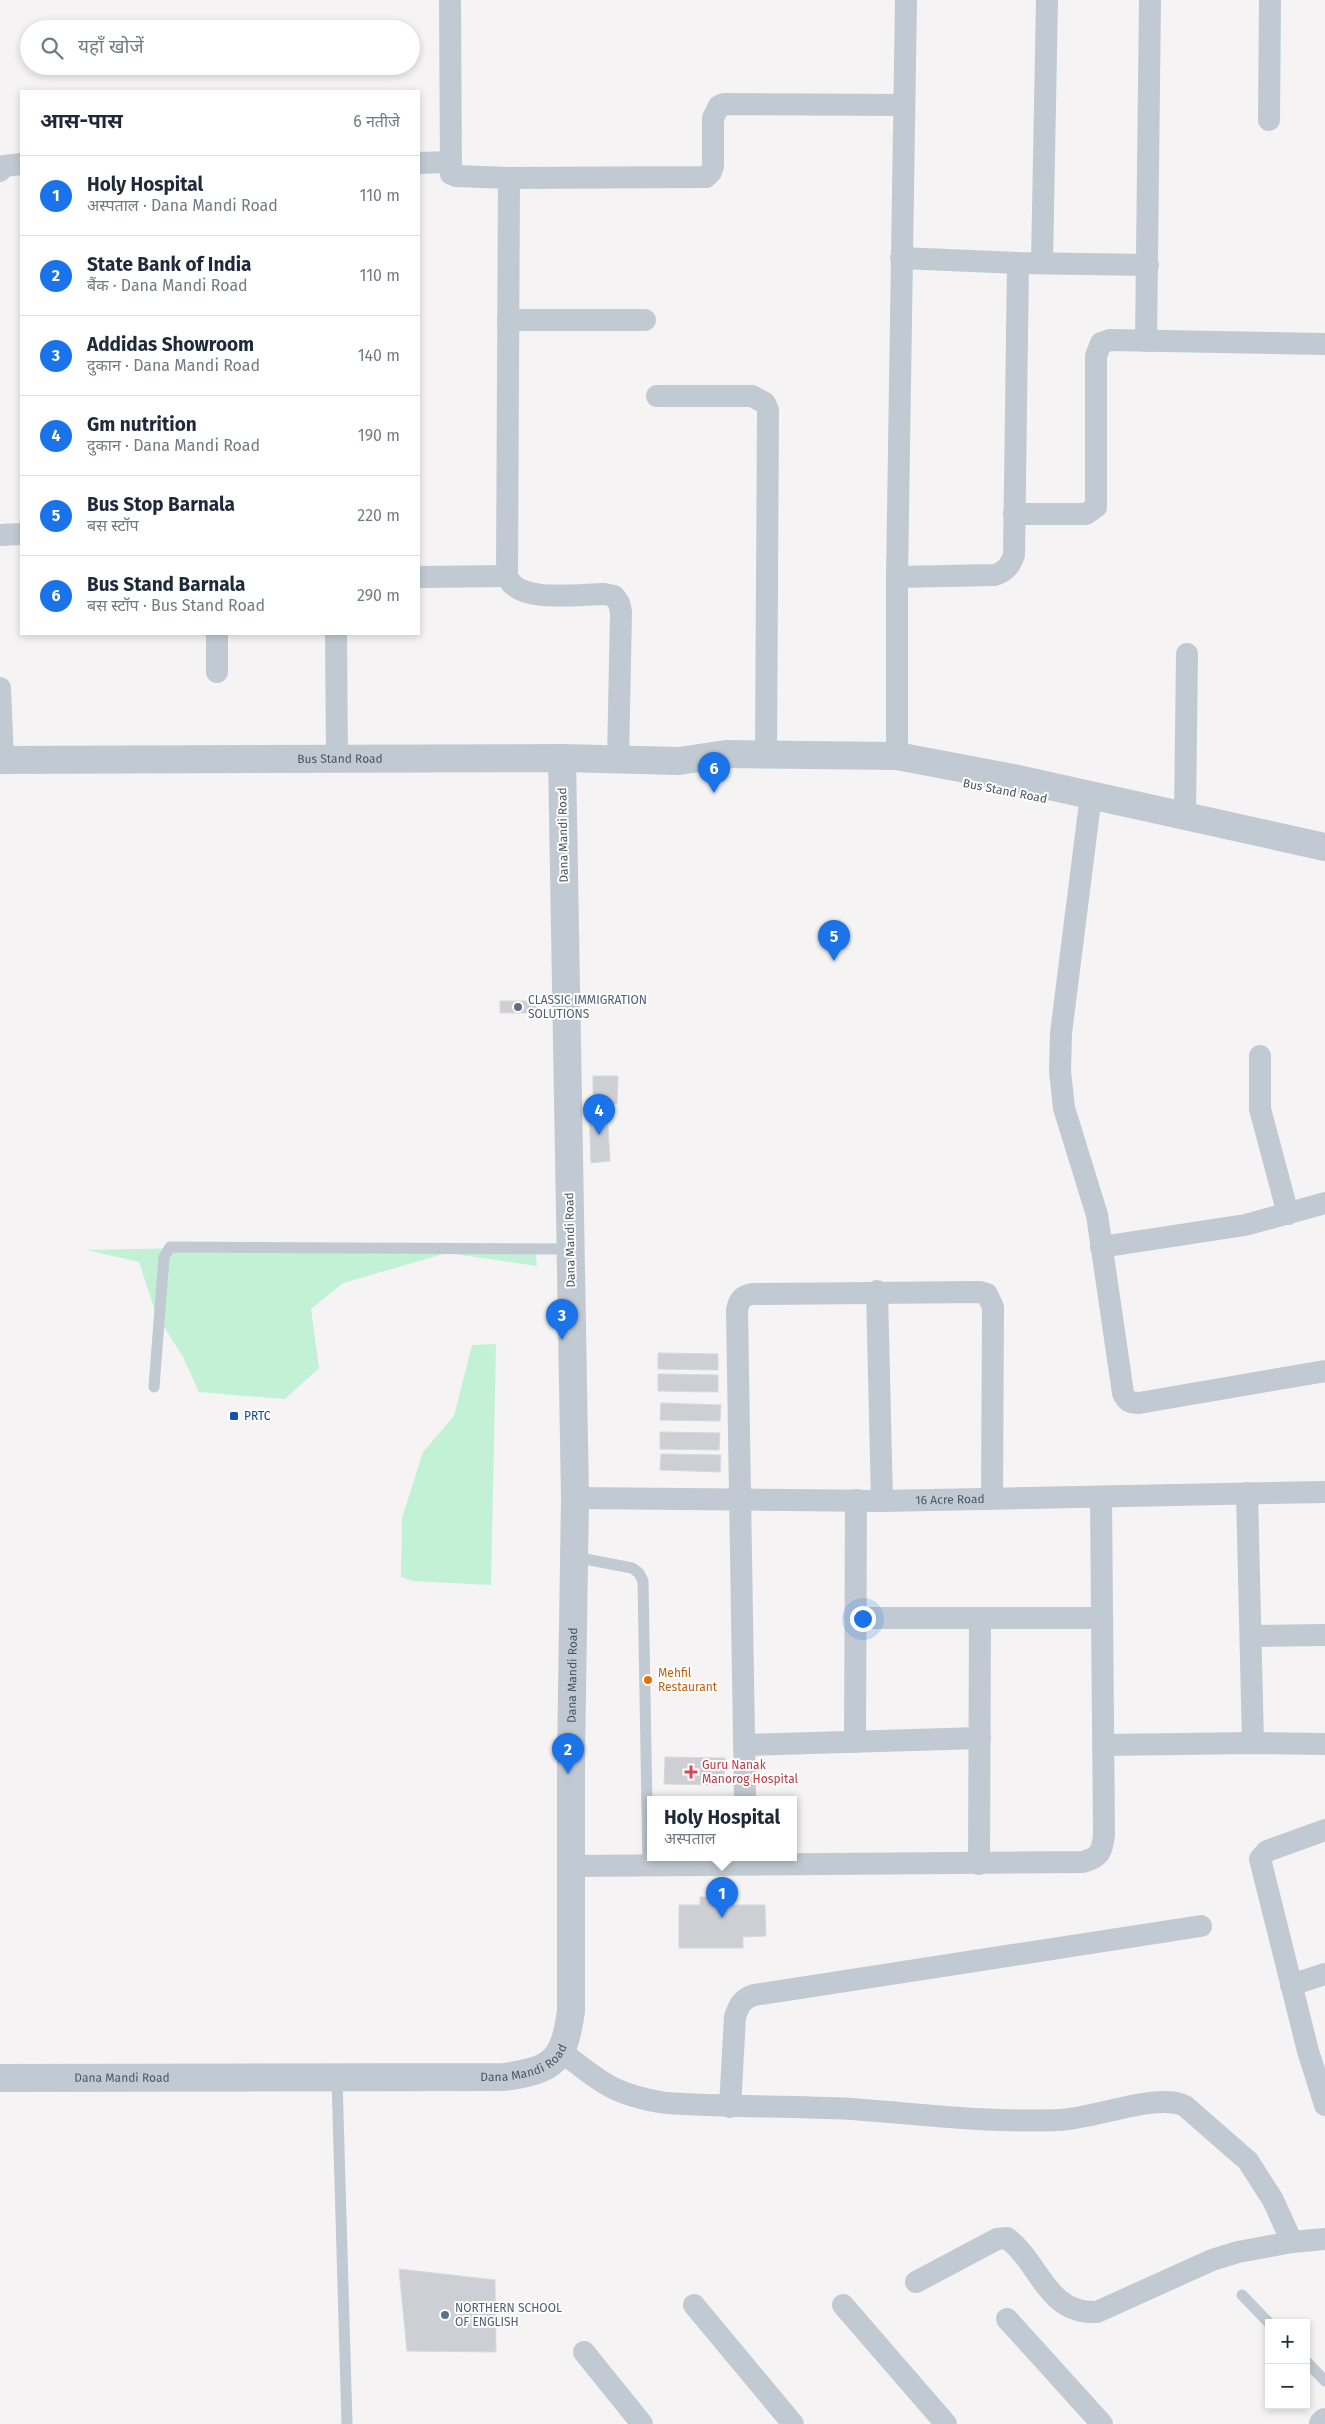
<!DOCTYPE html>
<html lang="hi">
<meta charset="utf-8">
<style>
body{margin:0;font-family:"Fira Sans","Noto Sans Devanagari",sans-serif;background:#f6f6f7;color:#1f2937}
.controls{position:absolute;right:15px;bottom:15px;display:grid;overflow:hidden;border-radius:0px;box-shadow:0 2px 8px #0003}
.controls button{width:45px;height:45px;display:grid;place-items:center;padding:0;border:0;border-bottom:1px solid #e0e1e3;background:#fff;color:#1f2937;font:25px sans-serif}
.you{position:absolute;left:862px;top:1618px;width:18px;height:18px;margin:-12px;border:4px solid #fff;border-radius:50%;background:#1a73e8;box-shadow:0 0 0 8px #1a73e833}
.badge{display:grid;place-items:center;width:32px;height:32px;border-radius:50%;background:#1a73e8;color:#fff;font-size:16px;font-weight:700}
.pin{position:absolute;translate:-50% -41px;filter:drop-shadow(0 1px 2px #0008)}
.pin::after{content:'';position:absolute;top:26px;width:18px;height:15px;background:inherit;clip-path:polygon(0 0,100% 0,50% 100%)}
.popup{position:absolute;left:647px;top:1796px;width:150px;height:65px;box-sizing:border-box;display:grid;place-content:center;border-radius:0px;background:#fff;filter:drop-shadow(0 1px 4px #0005);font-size:16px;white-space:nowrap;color:#747a83}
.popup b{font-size:19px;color:#1f2937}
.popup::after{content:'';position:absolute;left:50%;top:100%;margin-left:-10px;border:10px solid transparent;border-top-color:#fff}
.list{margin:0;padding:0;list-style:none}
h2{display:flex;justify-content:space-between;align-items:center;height:65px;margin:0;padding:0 20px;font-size:21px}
h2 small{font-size:16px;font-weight:400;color:#747a83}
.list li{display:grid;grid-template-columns:32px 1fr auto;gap:15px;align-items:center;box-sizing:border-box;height:80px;padding:0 20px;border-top:1px solid #e0e1e3}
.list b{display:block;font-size:19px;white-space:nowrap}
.list p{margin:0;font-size:16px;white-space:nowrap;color:#747a83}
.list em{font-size:16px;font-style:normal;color:#747a83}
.icon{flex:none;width:28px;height:28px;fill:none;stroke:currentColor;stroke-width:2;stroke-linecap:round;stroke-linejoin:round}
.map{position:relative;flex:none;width:1325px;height:2424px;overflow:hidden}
.search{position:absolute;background:#fff;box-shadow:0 2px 8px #0003;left:20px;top:20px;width:400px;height:55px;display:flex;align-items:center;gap:12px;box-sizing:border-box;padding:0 18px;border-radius:28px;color:#747a83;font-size:19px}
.panel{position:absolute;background:#fff;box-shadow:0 2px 8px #0003;left:20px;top:90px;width:400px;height:545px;border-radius:0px}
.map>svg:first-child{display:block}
.green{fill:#c3f1d5}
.building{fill:#cdcfd5;stroke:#d7d9de}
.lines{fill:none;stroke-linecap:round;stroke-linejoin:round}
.service{stroke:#c1cad2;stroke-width:11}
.minor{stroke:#c1cad2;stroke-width:22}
.tertiary{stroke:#c1cad2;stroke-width:28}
.service-dot{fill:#5c6f8a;stroke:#fff;stroke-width:2}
.transit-dot{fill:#1a4fb4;stroke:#fff;stroke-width:2}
.food-dot{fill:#e8710a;stroke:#fff;stroke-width:2}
.health-dot{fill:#e0444e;stroke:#fff;stroke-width:2}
.labels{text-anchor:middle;stroke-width:4;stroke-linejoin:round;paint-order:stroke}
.street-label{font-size:12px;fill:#4a5661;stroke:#fff}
.service-label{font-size:12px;fill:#4e5e75;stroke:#fff;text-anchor:start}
.transit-label{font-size:12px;fill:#164399;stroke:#fff;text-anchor:start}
.food-label{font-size:12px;fill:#c56008;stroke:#fff;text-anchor:start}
.health-label{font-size:12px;fill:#be3a42;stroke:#fff;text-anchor:start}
</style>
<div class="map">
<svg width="1325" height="2424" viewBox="0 0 1325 2424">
<rect width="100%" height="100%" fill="#f5f3f3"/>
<!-- green -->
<path class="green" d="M373,1244L535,1246L537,1266L447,1253L343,1283L311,1309L319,1368L285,1399L199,1392L183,1357L156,1314L139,1262L87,1250Z
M496,1344L491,1585L413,1581L401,1577L402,1518L423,1452L454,1416L472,1345Z"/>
<!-- building -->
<path class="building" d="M500,1001H536V1013H500Z
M593,1076H618L617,1104L593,1103Z
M589,1108L607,1109L610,1161L591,1163Z
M658,1353L718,1354V1370L658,1369Z
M658,1374L718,1375V1392L658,1391Z
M661,1403L721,1405L720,1421L660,1420Z
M660,1432L720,1433L719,1450L660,1449Z
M661,1454L721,1455L720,1472L660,1470Z
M665,1757L725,1758L724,1785L664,1784Z
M700,1897H719V1905H765L766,1936L743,1937V1948H679V1905H700Z
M399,2269L495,2280L496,2352L407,2351Z"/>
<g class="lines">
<!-- service -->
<path class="service" d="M154,1387L164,1257L170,1247L570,1249
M575,1557L632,1568L639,1573L643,1581L648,1865
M337,2079L347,2424
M1242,2295L1269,2323
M1306,2361L1325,2381"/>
<!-- minor -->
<g class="minor">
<path d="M450,0L451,174L456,176L509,178L507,576C517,604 579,594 604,594L614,596L619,603L621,612L618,759"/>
<path d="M1269,120L1270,0"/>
<path d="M419,163L450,162"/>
<path d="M0,171L4,166L21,164"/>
<path d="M509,178L706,177L711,172L713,166V118L719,106L724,104L903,105"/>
<path d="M901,258L1018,263L1148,265"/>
<path d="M1042,263L1047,0"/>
<path d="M508,320H645"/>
<path d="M1146,341L1150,0"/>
<path d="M657,396H752L765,403L768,410L766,754"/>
<path d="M1014,514H1086L1096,507V356L1101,343L1110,340L1325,344"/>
<path d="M0,535L21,534"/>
<path d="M419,577L507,576"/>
<path d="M897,577L995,575C1006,571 1010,566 1014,555L1018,263"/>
<path d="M217,634V672"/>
<path d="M336,634L337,759"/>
<path d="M0,688L3,760"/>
<path d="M897,756V577L906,0"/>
<path d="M1091,795L1061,1033L1060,1071L1064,1108L1097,1215L1123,1393C1126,1401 1130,1403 1139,1403L1325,1371"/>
<path d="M1185,815L1187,654"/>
<path d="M1260,1056V1109L1288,1214"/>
<path d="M1101,1247L1245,1225L1325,1203"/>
<path d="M877,1291L882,1501"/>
<path d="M1247,1493L1253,1743"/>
<path id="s1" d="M575,1498L882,1501L1325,1492"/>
<path d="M855,1618H1102"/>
<path d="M1251,1636L1325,1635"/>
<path d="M855,1742L856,1500"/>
<path d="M744,1745L980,1738"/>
<path d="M1103,1745L1253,1743L1325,1744"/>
<path d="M745,1799L737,1310C739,1300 742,1296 752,1294L980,1292L987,1294L993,1307L992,1499"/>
<path d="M1325,1830L1267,1851L1260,1859L1308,2051L1325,2105"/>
<path d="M979,1864L980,1618"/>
<path d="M570,1866L1083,1862C1100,1857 1102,1852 1104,1835L1101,1497"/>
<path d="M1291,1985L1325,1974"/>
<path d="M562,2052C602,2083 614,2095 666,2103C727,2107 789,2106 851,2109C921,2114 989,2123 1059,2120C1093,2119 1158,2092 1185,2106L1248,2161L1273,2200L1292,2242L1325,2239"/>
<path d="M730,2107L735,2017C739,2005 742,1999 754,1995L1201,1926"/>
<path d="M916,2282L997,2239L1007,2238C1041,2264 1046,2314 1097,2312L1212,2260L1238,2252L1292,2242"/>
<path d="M694,2305L793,2424"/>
<path d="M843,2305L946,2424"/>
<path d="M1007,2319L1102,2424"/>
<path d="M584,2352L642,2424"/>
</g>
<!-- tertiary -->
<g class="tertiary">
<path id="s2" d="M0,760L562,758L679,761L726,754L897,756L1013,778L1325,847"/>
<path id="s3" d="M0,2078L504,2077C555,2070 564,2060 571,2011V1757L575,1498L562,758"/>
<path d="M1323,2424L1325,2422"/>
</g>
</g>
<!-- markers -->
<g class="service-dot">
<circle cx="518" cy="1007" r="5"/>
<circle cx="445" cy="2315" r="5"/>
</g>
<rect class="transit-dot" x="229" y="1411" width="10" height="10" rx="2.5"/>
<circle class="food-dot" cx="648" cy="1680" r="5"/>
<path class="health-dot" d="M688.5 1764.5h5v5h5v5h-5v5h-5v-5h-5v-5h5z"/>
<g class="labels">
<!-- street labels -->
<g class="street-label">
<text dy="4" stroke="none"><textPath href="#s2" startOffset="340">Bus Stand Road</textPath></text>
<text transform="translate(1005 791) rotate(11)" y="4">Bus Stand Road</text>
<text transform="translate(563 835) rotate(-91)" y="4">Dana Mandi Road</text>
<text transform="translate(570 1240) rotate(-91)" y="4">Dana Mandi Road</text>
<text dy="4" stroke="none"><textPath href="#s1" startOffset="375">16 Acre Road</textPath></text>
<text dy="4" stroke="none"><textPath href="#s3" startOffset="946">Dana Mandi Road</textPath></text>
<text dy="4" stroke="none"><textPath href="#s3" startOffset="528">Dana Mandi Road</textPath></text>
<text dy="4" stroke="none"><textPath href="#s3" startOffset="122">Dana Mandi Road</textPath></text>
</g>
<!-- service labels -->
<g class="service-label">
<text x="528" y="1004">CLASSIC IMMIGRATION<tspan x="528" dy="14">SOLUTIONS</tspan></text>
<text x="455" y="2312">NORTHERN SCHOOL<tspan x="455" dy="14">OF ENGLISH</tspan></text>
</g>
<!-- transit labels -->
<g class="transit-label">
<text x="244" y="1420">PRTC</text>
</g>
<!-- food labels -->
<g class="food-label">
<text x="658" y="1677">Mehfil<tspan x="658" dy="14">Restaurant</tspan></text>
</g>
<!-- health labels -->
<g class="health-label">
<text x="702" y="1769">Guru Nanak<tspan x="702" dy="14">Manorog Hospital</tspan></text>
</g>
</g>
</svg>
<div class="controls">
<button>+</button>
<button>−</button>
</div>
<div class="you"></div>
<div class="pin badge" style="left:722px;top:1918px">1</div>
<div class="popup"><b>Holy Hospital</b>अस्पताल</div>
<div class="pin badge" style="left:568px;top:1774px">2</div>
<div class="pin badge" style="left:562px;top:1340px">3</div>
<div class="pin badge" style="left:599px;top:1135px">4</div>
<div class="pin badge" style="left:834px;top:961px">5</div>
<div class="pin badge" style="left:714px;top:793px">6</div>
<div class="search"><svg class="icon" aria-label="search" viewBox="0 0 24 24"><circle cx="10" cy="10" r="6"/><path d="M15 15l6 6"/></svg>यहाँ खोजें</div>
<section class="panel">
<h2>आस-पास<small>6 नतीजे</small></h2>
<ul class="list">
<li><span class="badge">1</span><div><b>Holy Hospital</b><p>अस्पताल · Dana Mandi Road</p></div><em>110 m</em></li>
<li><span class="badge">2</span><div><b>State Bank of India</b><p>बैंक · Dana Mandi Road</p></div><em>110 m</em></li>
<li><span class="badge">3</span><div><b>Addidas Showroom</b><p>दुकान · Dana Mandi Road</p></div><em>140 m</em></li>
<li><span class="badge">4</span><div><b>Gm nutrition</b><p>दुकान · Dana Mandi Road</p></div><em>190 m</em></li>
<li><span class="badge">5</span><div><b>Bus Stop Barnala</b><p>बस स्टॉप</p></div><em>220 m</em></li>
<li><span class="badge">6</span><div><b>Bus Stand Barnala</b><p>बस स्टॉप · Bus Stand Road</p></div><em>290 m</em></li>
</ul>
</section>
</div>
